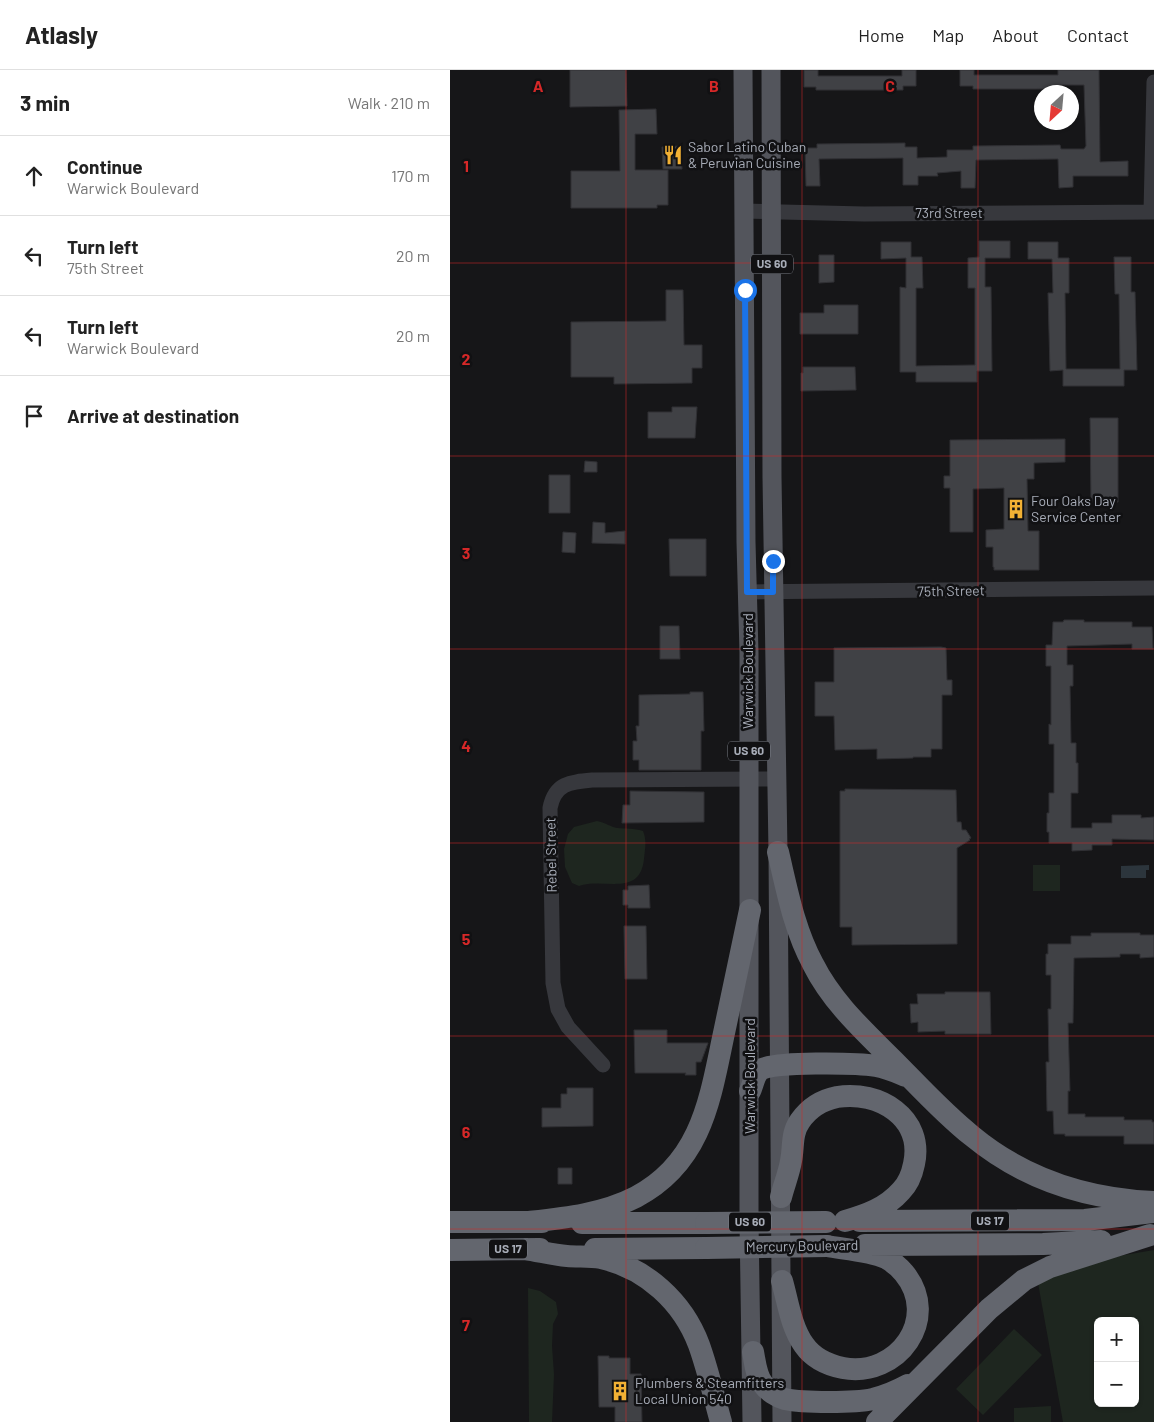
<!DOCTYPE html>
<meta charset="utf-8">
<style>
body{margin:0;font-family:Barlow,sans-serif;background:#f2f2f2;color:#222}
.controls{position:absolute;right:15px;bottom:15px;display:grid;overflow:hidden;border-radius:8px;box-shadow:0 1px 4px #0004}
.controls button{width:45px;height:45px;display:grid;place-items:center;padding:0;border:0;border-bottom:1px solid #e0e0e0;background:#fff;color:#222;font:25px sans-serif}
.compass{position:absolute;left:584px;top:15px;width:45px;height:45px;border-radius:50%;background:#fff;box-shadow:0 1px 4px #0004;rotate:206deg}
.stop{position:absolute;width:15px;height:15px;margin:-11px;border:4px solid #1a73e8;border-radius:50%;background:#fff}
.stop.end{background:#1a73e8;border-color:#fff;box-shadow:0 1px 5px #0008}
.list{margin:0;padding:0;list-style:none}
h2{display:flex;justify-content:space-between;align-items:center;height:65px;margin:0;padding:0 20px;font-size:21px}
h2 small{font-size:16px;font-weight:400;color:#767676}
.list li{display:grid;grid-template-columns:32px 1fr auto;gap:15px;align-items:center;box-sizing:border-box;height:80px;padding:0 20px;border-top:1px solid #e0e0e0}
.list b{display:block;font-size:19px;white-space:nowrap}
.list p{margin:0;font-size:16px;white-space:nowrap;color:#767676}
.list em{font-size:16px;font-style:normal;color:#767676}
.icon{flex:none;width:28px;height:28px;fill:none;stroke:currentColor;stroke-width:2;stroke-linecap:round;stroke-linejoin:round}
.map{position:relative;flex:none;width:704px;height:1352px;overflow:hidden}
header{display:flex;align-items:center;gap:30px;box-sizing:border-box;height:70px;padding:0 25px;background:#fff;border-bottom:1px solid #e0e0e0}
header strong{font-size:24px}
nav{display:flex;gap:28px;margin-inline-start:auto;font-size:18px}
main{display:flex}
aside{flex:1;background:#fff}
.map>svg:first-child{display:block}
.green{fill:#1e261f;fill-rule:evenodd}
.water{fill:#2c353c}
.building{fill:#404145;stroke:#303034}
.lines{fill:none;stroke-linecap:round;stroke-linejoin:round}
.minor{stroke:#37383d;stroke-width:15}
.major{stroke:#53555c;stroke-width:19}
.highway{stroke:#63666e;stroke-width:22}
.highway-bridge{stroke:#63666e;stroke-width:22}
.route{stroke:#1a73e8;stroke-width:6}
.grid{fill:none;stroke:#d62828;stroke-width:1;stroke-opacity:0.55}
.labels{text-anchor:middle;stroke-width:5;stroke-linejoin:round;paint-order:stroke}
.shield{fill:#111113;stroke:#7b7e86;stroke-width:1}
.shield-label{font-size:12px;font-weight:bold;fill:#a8adb8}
.poi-label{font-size:14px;fill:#a8adb8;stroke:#111113;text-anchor:start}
.street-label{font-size:14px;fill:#a8adb8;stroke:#111113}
.grid-label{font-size:16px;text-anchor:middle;font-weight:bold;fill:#d62828;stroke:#111113;stroke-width:5;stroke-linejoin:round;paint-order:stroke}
</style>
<header>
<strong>Atlasly</strong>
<nav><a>Home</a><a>Map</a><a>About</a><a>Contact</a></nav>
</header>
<main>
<aside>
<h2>3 min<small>Walk · 210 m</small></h2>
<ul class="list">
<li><svg class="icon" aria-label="ahead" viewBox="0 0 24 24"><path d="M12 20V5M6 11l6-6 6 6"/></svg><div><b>Continue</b><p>Warwick Boulevard</p></div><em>170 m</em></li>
<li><svg class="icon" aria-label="left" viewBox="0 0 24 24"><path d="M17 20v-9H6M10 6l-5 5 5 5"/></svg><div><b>Turn left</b><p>75th Street</p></div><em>20 m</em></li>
<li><svg class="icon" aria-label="left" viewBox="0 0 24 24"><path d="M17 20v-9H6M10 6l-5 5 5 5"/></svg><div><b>Turn left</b><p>Warwick Boulevard</p></div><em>20 m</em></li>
<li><svg class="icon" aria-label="arrive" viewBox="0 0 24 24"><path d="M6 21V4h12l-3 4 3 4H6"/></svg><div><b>Arrive at destination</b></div></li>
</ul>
</aside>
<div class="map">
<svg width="704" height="1352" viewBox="0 0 704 1352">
<rect width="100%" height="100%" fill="#161618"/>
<!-- green -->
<path class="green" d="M147,751C156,753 161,757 167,758C177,759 183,758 193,761C197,771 195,778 194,789C190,828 153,807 129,816L122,813L115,797L114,779L118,764L124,757Z
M583,795H610V821H583Z
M704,1180V1352H613L588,1213L651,1189ZM648,1251H685V1333H648Z
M78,1218L90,1221L106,1232L108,1244L103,1254L102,1276L104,1304L102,1352H79Z
M564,1259L592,1285L533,1345L506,1319Z
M601,1336V1352H564V1338Z"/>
<!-- water -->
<path class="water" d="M699,795V800H696V808H671V796Z"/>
<!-- building -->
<path class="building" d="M120,0H176L177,36L120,37Z
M354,0H368V6H452V0H466V16H453V20H366V17H354Z
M510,0H524V5H608V0H649L650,92L678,91V106H623V117L609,118L608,89L526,90L525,118H511V101L487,103L488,106H468V115H453V88L369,89L370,116H356L355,78H367V74L455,73V77H467V88L497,87V80H523V76L610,75L611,79H634L636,76L634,15H610V19H523V16H510Z
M206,39L207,64H185V100H218V135H207V138H121V101H170L169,40Z
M231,76L232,99H213L212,77Z
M529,171H560V188H535V217H541L542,301H527V312H466V302H450V217L456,218V188L431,189V172H461V187H472L473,218H466V296L525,295V218H518V188L529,187Z
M578,172H608V188H619V223H615L616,299H670L669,224H665L664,187H681V222H685L687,300H674V316H613V300L600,301L598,223H603L602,189H578Z
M369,185H384V212L369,213Z
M216,220H233L234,275H252V298H242V313L164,314V307H121V252L216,251Z
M374,235H408V264H350V243H374Z
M353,297H405L406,320L351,321V303H353Z
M222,337H247L245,368H198V342H222Z
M640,348H668V432H641Z
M615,369V392L584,393V409H577L578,461H589V500H544V497H543V477H536V460L554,459V418L523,419V462H500V418H494V406H500V370Z
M135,391L147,392V402H134Z
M99,405H120V443H99Z
M143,452L155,453V463L175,461V474L142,473Z
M113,462L126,463L125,483L112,482Z
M219,469H256V506H220Z
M614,550H634V552H682V557H702L703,579H682V574L617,576V595H623V616H620L621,673H626V693H628V723H621V758H642V753H662V745H691V748L704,747V770L662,769V775H642V780L622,781V773H599V762H597V743H599V723H604V674H599V654L601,655V596H596V575H602L603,552H613Z
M210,556H229L230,589H210Z
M491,577L496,578L497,610H502V625H492V679H481V687H463V688L427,689V679L385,680L384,646H365V612H384V578Z
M240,622H253L254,661H251V700H189V690H183V671H187L186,656H189V625L240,624Z
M395,719L506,720L507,752H511L512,760H516L521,768L519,769L520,770L507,778V874L402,875V857H390V721H395Z
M180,721L254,722V752L172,753L173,735H180Z
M199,815L200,838H178V835H173V820H178V816Z
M174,856H196L197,909H175Z
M641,863H690V865H704V887L690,888V884H670V887L624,888L623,953H618L620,1021H618V1044H635V1047H674V1050H702V1052H704V1074H674V1066H615V1064H604L603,1041H597L596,992H599L598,939H601V905H596V884H598V874H621V866H641Z
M495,922H540L541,964H495V961L468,962V952L461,953L460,934H468L467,924H495Z
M184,960H217V973H258L251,992H246V1005H235L236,1003H185Z
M117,1018H143V1056L92,1057V1038H111V1024H117Z
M108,1098H122V1114H108Z
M148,1286H159V1288H180V1304H191L192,1352H165V1337H149Z"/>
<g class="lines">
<!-- minor -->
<path class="minor" d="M294,141L414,144L704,142
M701,142L704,12
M297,522L704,518
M153,995L118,957L108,939L103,913L100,738C105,713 120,712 143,710L326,709"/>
<!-- major -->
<path class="major" d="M293,0L296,472L299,583V1151L302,1352
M321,0L322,407L328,782L332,1352"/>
<!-- highway -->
<path class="highway" d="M328,782C337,820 344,859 363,894C382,932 413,960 443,990C468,1015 493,1043 522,1066C574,1109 638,1129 704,1132
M300,1021C303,1015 304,1005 310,1000C321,991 409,993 426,996C437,998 446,1002 456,1006
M331,1127C334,1115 339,1103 341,1091C344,1076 341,1064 350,1051C359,1038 372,1030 387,1027C429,1020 474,1048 464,1094C462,1104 458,1114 451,1121C436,1138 416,1145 395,1151
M410,1151L635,1150L704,1142
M0,1152H92
M79,1152C115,1148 153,1144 186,1127C252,1092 260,1029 274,963C283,922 291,881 300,840
M132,1153H256
M415,1175L593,1174L651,1171
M75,1179C89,1181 103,1185 117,1186C128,1187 140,1186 151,1188C196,1198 233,1232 249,1275C258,1300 264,1327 271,1352
M145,1179L256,1178
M0,1180L90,1179
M332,1211C338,1232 341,1257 354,1275C363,1288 378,1295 393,1298C448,1308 491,1248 454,1203C449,1197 443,1192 436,1188C421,1181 394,1179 377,1176
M303,1282C305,1292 306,1306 313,1314C318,1321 327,1327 335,1329C353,1333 405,1333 423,1329C435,1326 447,1321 458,1315
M427,1352L539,1239L574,1210L600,1197L700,1165"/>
<!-- highway-bridge -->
<path class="highway-bridge" d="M256,1153L376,1152
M256,1178L377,1176"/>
</g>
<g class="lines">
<!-- route -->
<path class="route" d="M295,220L297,522H323V491"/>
</g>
<!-- grid -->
<path class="grid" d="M176,0V1352M352,0V1352M528,0V1352M0,193H704M0,386H704M0,579H704M0,773H704M0,966H704M0,1159H704"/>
<!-- icons -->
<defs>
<symbol id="restaurant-bare" viewBox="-9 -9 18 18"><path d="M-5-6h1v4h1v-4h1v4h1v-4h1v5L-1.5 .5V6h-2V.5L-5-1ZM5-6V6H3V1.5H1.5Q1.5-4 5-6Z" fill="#f2b134" stroke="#111113" stroke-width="2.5" paint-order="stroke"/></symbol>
<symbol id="building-bare" viewBox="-9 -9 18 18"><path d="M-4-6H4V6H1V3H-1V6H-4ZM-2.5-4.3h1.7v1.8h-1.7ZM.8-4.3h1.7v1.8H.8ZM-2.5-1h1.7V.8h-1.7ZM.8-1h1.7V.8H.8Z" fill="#f2b134" stroke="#111113" stroke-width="2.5" paint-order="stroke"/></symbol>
</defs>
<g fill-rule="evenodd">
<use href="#restaurant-bare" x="209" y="71" width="28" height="28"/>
<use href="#building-bare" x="552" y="425" width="28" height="28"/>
<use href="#building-bare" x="156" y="1307" width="28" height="28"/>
</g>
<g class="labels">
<!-- shield labels -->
<g class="shield">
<rect x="301" y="184.5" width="42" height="19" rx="4"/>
<rect x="278" y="671.5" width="42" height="19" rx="4"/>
<rect x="521" y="1141.5" width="38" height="19" rx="4"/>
<rect x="279" y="1142.5" width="42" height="19" rx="4"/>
<rect x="39" y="1169.5" width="38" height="19" rx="4"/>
</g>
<g class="shield-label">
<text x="322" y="198">US 60</text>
<text x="299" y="685">US 60</text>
<text x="540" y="1155">US 17</text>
<text x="300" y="1156">US 60</text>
<text x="58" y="1183">US 17</text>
</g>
<!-- poi labels -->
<g class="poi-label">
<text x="238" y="82">Sabor Latino Cuban<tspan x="238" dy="16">&amp; Peruvian Cuisine</tspan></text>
<text x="581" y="436">Four Oaks Day<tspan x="581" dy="16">Service Center</tspan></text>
<text x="185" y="1318">Plumbers &amp; Steamfitters<tspan x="185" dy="16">Local Union 540</tspan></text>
</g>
<!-- street labels -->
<g class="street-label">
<text x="499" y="148">73rd Street</text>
<text transform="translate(501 521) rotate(-1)" y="5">75th Street</text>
<text transform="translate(298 601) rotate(-90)" y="5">Warwick Boulevard</text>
<text transform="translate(101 785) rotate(-91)" y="5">Rebel Street</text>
<text transform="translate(300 1006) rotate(-90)" y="5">Warwick Boulevard</text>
<text transform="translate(352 1176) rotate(-1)" y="5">Mercury Boulevard</text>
</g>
</g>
<g class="grid-label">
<text x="88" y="22">A</text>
<text x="264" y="22">B</text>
<text x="440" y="22">C</text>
<text x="16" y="102">1</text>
<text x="16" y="295">2</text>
<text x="16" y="489">3</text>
<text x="16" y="682">4</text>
<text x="16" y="875">5</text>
<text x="16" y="1068">6</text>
<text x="16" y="1261">7</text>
</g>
</svg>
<div class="controls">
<button>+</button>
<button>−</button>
</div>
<svg class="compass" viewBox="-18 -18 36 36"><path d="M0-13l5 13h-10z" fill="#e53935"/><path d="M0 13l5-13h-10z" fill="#767676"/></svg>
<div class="stop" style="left:295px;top:220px"></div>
<div class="stop end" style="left:323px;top:491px"></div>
</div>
</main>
